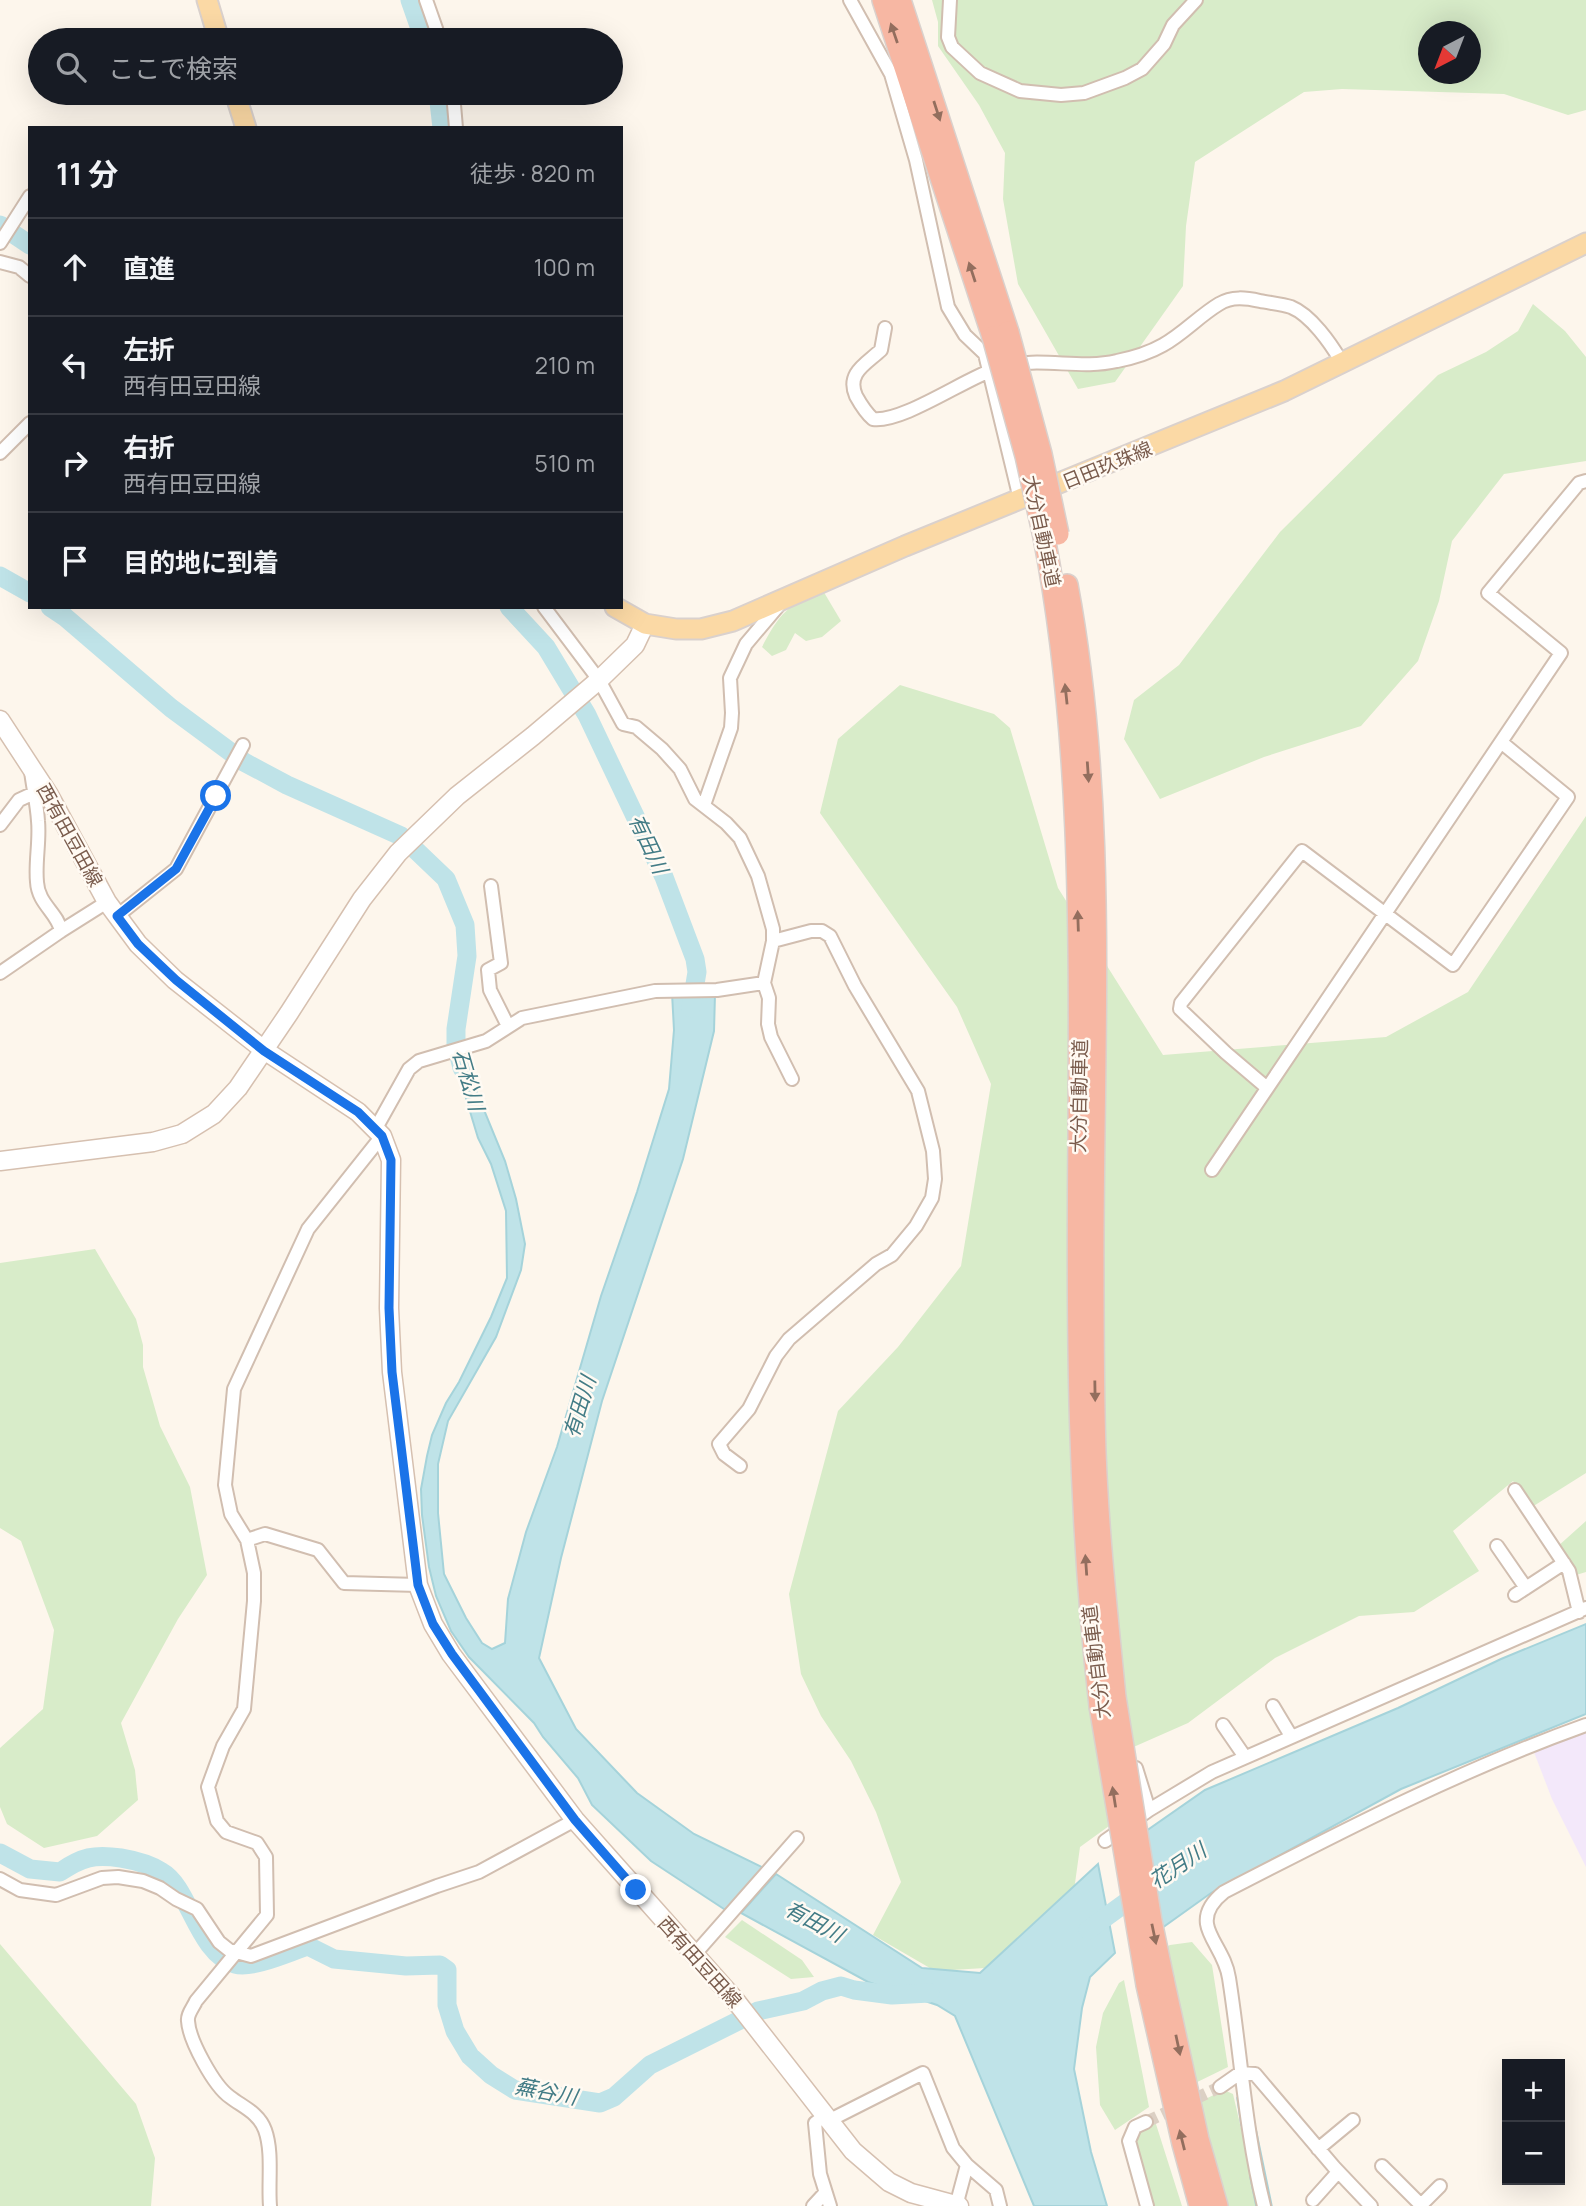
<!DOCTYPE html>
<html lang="ja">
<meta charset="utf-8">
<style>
body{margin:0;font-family:Manrope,"Noto Sans JP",sans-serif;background:#242831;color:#f1f3f6}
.controls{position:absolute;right:21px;bottom:21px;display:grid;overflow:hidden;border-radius:0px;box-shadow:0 7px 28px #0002}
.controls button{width:63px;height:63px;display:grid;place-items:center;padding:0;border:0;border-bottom:2px solid #363941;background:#171b24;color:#f1f3f6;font:35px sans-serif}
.compass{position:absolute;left:1418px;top:21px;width:63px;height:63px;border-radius:50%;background:#171b24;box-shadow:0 7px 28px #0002;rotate:222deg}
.stop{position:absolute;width:21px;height:21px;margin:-16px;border:5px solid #1a73e8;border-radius:50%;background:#fff}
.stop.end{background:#1a73e8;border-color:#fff;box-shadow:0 2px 7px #0008}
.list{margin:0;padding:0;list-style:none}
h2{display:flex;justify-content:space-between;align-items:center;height:91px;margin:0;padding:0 28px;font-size:30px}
h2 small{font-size:23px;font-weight:400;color:#9ea1a6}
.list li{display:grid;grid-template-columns:46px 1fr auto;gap:21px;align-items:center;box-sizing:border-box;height:98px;padding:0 28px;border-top:2px solid #363941}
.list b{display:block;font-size:26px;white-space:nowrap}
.list p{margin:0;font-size:23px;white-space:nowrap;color:#9ea1a6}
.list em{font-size:23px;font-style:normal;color:#9ea1a6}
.icon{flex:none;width:38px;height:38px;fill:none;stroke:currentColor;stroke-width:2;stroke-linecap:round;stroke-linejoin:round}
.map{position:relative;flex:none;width:1586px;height:2206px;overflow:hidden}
.search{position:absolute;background:#171b24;box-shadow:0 7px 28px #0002;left:28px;top:28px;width:595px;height:77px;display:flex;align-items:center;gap:18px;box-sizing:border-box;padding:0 24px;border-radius:38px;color:#9ea1a6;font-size:26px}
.panel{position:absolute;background:#171b24;box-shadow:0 7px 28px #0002;left:28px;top:126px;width:595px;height:483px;border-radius:0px}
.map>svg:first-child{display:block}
.education{fill:#f3e8fa}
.green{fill:#d8ecc9;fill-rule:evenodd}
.water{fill:#bfe3e8;stroke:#a5d3da;stroke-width:2}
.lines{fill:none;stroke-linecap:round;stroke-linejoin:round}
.stream{stroke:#a5d3da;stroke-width:3.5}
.river{stroke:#bfe3e8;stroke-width:19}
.street-tunnel{stroke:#dcd0c4;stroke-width:12;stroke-dasharray:12 6;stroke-linecap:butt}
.street-casing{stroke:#d1beb0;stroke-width:16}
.secondary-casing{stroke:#d6c0b0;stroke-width:21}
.primary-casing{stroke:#dad1cd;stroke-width:23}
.highway-casing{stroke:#dad1cd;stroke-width:24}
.street{stroke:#fff;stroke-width:12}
.secondary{stroke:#fff;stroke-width:18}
.primary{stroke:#fbd9a5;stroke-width:19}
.highway{stroke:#f7b7a3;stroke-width:21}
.highway-bridge-casing{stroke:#dad1cd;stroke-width:24;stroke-linecap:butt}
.highway-bridge{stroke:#f7b7a3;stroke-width:21}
.oneway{fill:#936e5e}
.route{stroke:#1a73e8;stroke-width:9}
.labels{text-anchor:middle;stroke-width:5;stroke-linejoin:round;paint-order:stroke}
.street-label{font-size:19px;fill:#7a5c4d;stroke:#fffaf3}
.water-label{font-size:21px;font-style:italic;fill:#437c86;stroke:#fffaf3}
</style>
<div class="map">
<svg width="1586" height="2206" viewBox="0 0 1586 2206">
<rect width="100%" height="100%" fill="#fdf6ec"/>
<!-- education -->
<path class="education" d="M1586,1728V1867L1552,1799L1532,1747Z"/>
<!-- green -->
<path class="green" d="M932,0H1586V110L1568,115L1504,94L1342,89L1304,92L1195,162L1186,226L1183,286L1115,382L1078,389L1018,284L1003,199L1005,153L979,105L938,46V22ZM1428,32H1470V74H1428Z
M1533,304L1565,331L1586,357V461L1504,474L1452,541L1439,601L1418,661L1361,726L1264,757L1160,799L1124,739L1134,700L1179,665L1280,532L1438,375L1486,352L1518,331Z
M822,589L841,621L822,637L806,641L795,633L786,650L772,656L762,647C779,614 788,605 822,589Z
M900,685L994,714L1010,728L1058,888L1163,1055L1386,1037L1468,992L1586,816V1473L1532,1507L1513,1481L1453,1531L1479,1571L1414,1612L1359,1616L1275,1658L1188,1723L1129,1749L1138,1805L1080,1847L1072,1905L1002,1967L935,1971L873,1935L901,1882L876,1812L851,1761L821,1716L801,1674L789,1594L838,1411L898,1347L961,1266L991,1084L957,1007L820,813L838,739Z
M95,1249L136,1319L143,1345V1367L160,1426L190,1487L207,1575L178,1619L121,1723L135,1770L138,1800L97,1836L44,1848L7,1824L0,1807V1748L43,1709L54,1630L21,1541L0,1528V1263Z
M1586,1521V1572L1576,1575L1557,1547Z
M742,1920L802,1960L814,1977L791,1979L725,1937Z
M1192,1942L1212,1965L1228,2067L1185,2088L1152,1953L1170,1945Z
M0,1944L136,2104L155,2158L151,2206H0Z
M1124,1980L1149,2107L1115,2130L1100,2105L1096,2047L1103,2013L1119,1983Z
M1224,2090L1233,2094L1259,2206H1219L1191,2106Z
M1155,2121L1182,2206H1151L1133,2143L1139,2130Z"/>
<!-- water -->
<path class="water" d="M672,993L715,994L714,1031L683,1159L602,1401L561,1558L539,1658L576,1729L637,1793L694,1834L764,1868L727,1911L651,1861L592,1805L578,1778L543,1737L534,1723L469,1657L451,1631L436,1596L429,1567L422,1515L421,1489L427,1456L432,1435L446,1403L459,1382L491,1317L507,1278L506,1211L491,1164L478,1138L453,1055L467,1052L477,1093L505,1161L516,1199L525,1244L521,1270L496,1337L448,1421L438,1464V1513L444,1574L466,1618L482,1643L492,1649L505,1643L508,1599L526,1532L557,1447L601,1296L637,1192L669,1089L674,1030Z
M1586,1624V1714L1401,1789L1211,1893L1155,1933L1139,1836L1205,1790L1398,1708L1501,1659Z
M1098,1864L1115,1953L1090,1977L1082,2008L1074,2069L1091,2152L1107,2206H1034L955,2016L937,2005L868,1982L741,1913L776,1874L922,1968L980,1973Z"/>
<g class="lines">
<!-- stream -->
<path class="stream" d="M1238,2098L1242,2125
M1255,2129L1271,2206
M1251,2177L1257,2206"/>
<!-- river -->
<path class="river" d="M410,0L424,40
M438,93L442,128
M0,225L30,245
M0,576L30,593
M50,607L65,617L171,708L244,762L287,785L401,836L446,879L465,925L467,956L456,1029V1044L462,1068
M509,607L546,647L587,715L664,877L695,959L697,972L691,1008
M0,1853L30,1869L60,1872C82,1857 94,1854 121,1858C133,1860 151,1865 162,1872C189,1887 198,1954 235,1964C253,1969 289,1952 308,1946L334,1959L406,1966L440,1965L447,1970V2005L455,2031L470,2056L491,2075L515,2090L600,2103L614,2097L650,2065L758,2011L803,2001L822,1991L841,1986L854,1990L892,1995L930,1993
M1088,1930L1143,1890"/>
<!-- street-tunnel -->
<path class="street-tunnel" d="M1146,2122L1220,2087"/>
<defs>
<path id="street" d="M426,0L440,40
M850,0L891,74L916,160L948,307L965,335L985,354L1020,499
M950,0L948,37L952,47L980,73L1020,91L1061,95L1084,93L1125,78L1142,69L1164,44L1173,25L1196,0
M453,93L456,128
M0,243L30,196
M0,262L19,267L30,276
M885,328L881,350C866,364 846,373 856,396C861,405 865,412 873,419C903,423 967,377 1000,367C1041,356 1079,370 1117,361C1132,358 1149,353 1163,345C1183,334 1199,316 1219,304C1232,296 1246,298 1260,301C1270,303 1282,304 1291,307C1311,315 1331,344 1341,361
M0,453L30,423
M544,607L599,680L623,724L636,727L662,749L680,769L695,799L726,823L740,838L758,876L773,929V941L764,983L769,998L768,1024L771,1037L792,1079
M31,771C33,788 37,804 38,821C40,841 35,862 37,882C38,904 58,913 61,931
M704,805L731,728L732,713L730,678L746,644L779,605
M0,825L19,800L34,793
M491,886L501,963L488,970L490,990L508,1026
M117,916L176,869L243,745
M0,973L61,931L107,902
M1266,1087L1226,1053L1180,1009L1181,1003L1302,851L1453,965L1568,797L1501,742
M376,1128L409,1069L419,1061L486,1041L522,1018L655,991L717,990L764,983
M1212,1170L1561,653L1488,593L1579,483L1586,481
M740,1466L724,1454L719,1444L749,1409L776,1356L789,1339L876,1264L892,1255L916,1226L932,1198L935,1179L933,1151L918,1091L855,986L830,936L822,931H811L773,941
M1515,1490L1569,1571L1579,1612
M247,1540L265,1534L318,1550L344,1583L418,1585
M1497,1546L1526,1588
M1515,1595L1564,1563
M1273,1706L1291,1736
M1223,1725L1245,1757
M1136,1768L1149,1810
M1105,1841L1149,1810L1212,1772L1586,1608
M0,1879L20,1890L56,1895L102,1878L118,1877L143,1881L160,1888L176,1899L197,1909L219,1942L229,1950L251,1956L437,1886L479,1872L575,1820
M694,1955L797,1838
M1220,2087L1240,2073L1255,2074L1334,2167L1371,2206
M826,2115L815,2123L820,2174L830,2206
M830,2120L923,2073L953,2148L967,2165L996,2190L1000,2206
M1146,2122L1135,2127L1129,2141L1147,2206
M1318,2149L1353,2120
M1382,2166L1422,2206
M1313,2200L1338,2172
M270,2206C268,2182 273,2152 265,2130C259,2113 243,2107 230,2097C214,2086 189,2040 188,2021C187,2014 193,2008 196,2001L267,1915L266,1857L257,1843L226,1832L217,1821L208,1787L223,1746L244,1709L254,1601V1573L247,1540L231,1514L225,1485L234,1389L308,1229L382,1136
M813,2206L825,2193
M956,2206L967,2165
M1264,2206C1245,2131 1241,2054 1229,1978C1226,1956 1209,1939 1207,1924C1205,1910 1214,1900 1224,1892C1342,1831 1460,1770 1586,1725
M1420,2206L1440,2186"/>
<path id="secondary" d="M0,720L49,795L107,902L138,944L175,980L264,1050L358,1112L382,1136L391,1160L389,1308L392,1372L418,1585L433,1624L451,1654L575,1820L735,2000L853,2151L889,2182L911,2193L959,2206
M0,1161L153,1142L182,1134L214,1114L238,1088L289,1013L362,899L398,853L457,796L533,736L599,680L635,645L645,624"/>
<path id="primary" d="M207,0L219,40
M235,93L246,128
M615,607L645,624L676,629H701L733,621L905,546L1284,391L1586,243"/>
<path id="highway" d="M883,0L993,337
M900,0L1008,332
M1044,537C1082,733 1080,936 1079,1135C1077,1328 1078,1514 1100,1706
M1067,585C1109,810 1092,1044 1093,1272C1093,1332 1093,1392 1095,1452C1098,1534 1107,1616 1115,1697
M1163,1979L1198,2139L1217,2206
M1147,1985L1183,2144L1200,2206"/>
</defs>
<!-- street casing -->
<use href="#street" class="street-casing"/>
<!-- secondary casing -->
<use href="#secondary" class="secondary-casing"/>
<!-- primary casing -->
<use href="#primary" class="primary-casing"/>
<!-- highway casing -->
<use href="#highway" class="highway-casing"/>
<!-- street -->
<use href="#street" class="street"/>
<!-- secondary -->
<use href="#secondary" class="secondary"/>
<!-- primary -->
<use href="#primary" class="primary"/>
<!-- highway -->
<use href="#highway" class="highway"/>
<defs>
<path id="highway-bridge" d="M1008,332L1041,454L1058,534
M993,337L1026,456L1044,537
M1115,1697L1151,1921L1163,1979
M1100,1706L1147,1985"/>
</defs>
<!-- highway-bridge casing -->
<use href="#highway-bridge" class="highway-bridge-casing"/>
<!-- highway-bridge -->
<use href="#highway-bridge" class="highway-bridge"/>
</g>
<!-- one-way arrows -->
<defs><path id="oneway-solid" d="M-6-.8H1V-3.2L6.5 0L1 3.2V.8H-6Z" transform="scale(1.75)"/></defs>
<g class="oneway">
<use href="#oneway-solid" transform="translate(894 33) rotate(-109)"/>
<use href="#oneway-solid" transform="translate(937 111) rotate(72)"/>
<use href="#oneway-solid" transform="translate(972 272) rotate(-108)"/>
<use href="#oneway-solid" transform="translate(1066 694) rotate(-96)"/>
<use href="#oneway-solid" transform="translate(1088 772) rotate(86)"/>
<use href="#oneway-solid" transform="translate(1078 921) rotate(-92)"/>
<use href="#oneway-solid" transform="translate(1095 1391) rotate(89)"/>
<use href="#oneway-solid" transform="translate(1086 1565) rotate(-94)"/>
<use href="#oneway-solid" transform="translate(1114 1797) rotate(-99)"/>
<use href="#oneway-solid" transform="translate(1154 1934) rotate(78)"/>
<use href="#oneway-solid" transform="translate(1178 2045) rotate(78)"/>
<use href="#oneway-solid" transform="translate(1182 2140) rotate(-104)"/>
</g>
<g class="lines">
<!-- route -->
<path class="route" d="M216,796L176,869L117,916L138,944L176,980L264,1051L358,1112L382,1136L391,1160L389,1308L392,1372L418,1585L433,1624L452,1654L575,1820L636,1890"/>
</g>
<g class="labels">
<!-- street labels -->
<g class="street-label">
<text transform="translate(1107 465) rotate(-22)" y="7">日田玖珠線</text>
<text transform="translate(1042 531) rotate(78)" y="7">大分自動車道</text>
<text transform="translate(70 835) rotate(61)" y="7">西有田豆田線</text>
<text transform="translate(1079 1096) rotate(-89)" y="7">大分自動車道</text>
<text transform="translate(1096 1662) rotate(-97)" y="7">大分自動車道</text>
<text transform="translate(700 1962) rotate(48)" y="7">西有田豆田線</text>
</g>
<!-- water labels -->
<g class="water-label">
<text transform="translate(648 844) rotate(65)" y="7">有田川</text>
<text transform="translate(468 1080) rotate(74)" y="7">石松川</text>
<text transform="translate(580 1407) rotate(-73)" y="7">有田川</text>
<text transform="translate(1178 1866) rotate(-34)" y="7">花月川</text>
<text transform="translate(814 1922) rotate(28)" y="7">有田川</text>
<text transform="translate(546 2092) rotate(11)" y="7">蕪谷川</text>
</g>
</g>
</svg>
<div class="controls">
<button>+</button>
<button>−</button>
</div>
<svg class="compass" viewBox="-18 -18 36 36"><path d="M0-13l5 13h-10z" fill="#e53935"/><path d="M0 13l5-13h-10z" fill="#9ea1a6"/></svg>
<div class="stop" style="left:216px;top:796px"></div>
<div class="stop end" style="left:636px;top:1890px"></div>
<div class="search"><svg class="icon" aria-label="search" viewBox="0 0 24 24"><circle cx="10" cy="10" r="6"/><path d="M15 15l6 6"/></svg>ここで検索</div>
<section class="panel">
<h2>11 分<small>徒歩 · 820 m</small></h2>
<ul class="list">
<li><svg class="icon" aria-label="ahead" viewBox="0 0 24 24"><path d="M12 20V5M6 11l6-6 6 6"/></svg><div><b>直進</b></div><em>100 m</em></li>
<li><svg class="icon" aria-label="left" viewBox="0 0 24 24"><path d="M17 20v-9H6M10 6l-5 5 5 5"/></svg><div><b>左折</b><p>西有田豆田線</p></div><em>210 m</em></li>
<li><svg class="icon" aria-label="right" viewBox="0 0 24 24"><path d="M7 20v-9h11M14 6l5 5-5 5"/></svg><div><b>右折</b><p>西有田豆田線</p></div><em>510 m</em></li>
<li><svg class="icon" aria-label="arrive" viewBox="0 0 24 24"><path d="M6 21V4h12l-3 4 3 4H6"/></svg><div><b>目的地に到着</b></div></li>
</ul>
</section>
</div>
